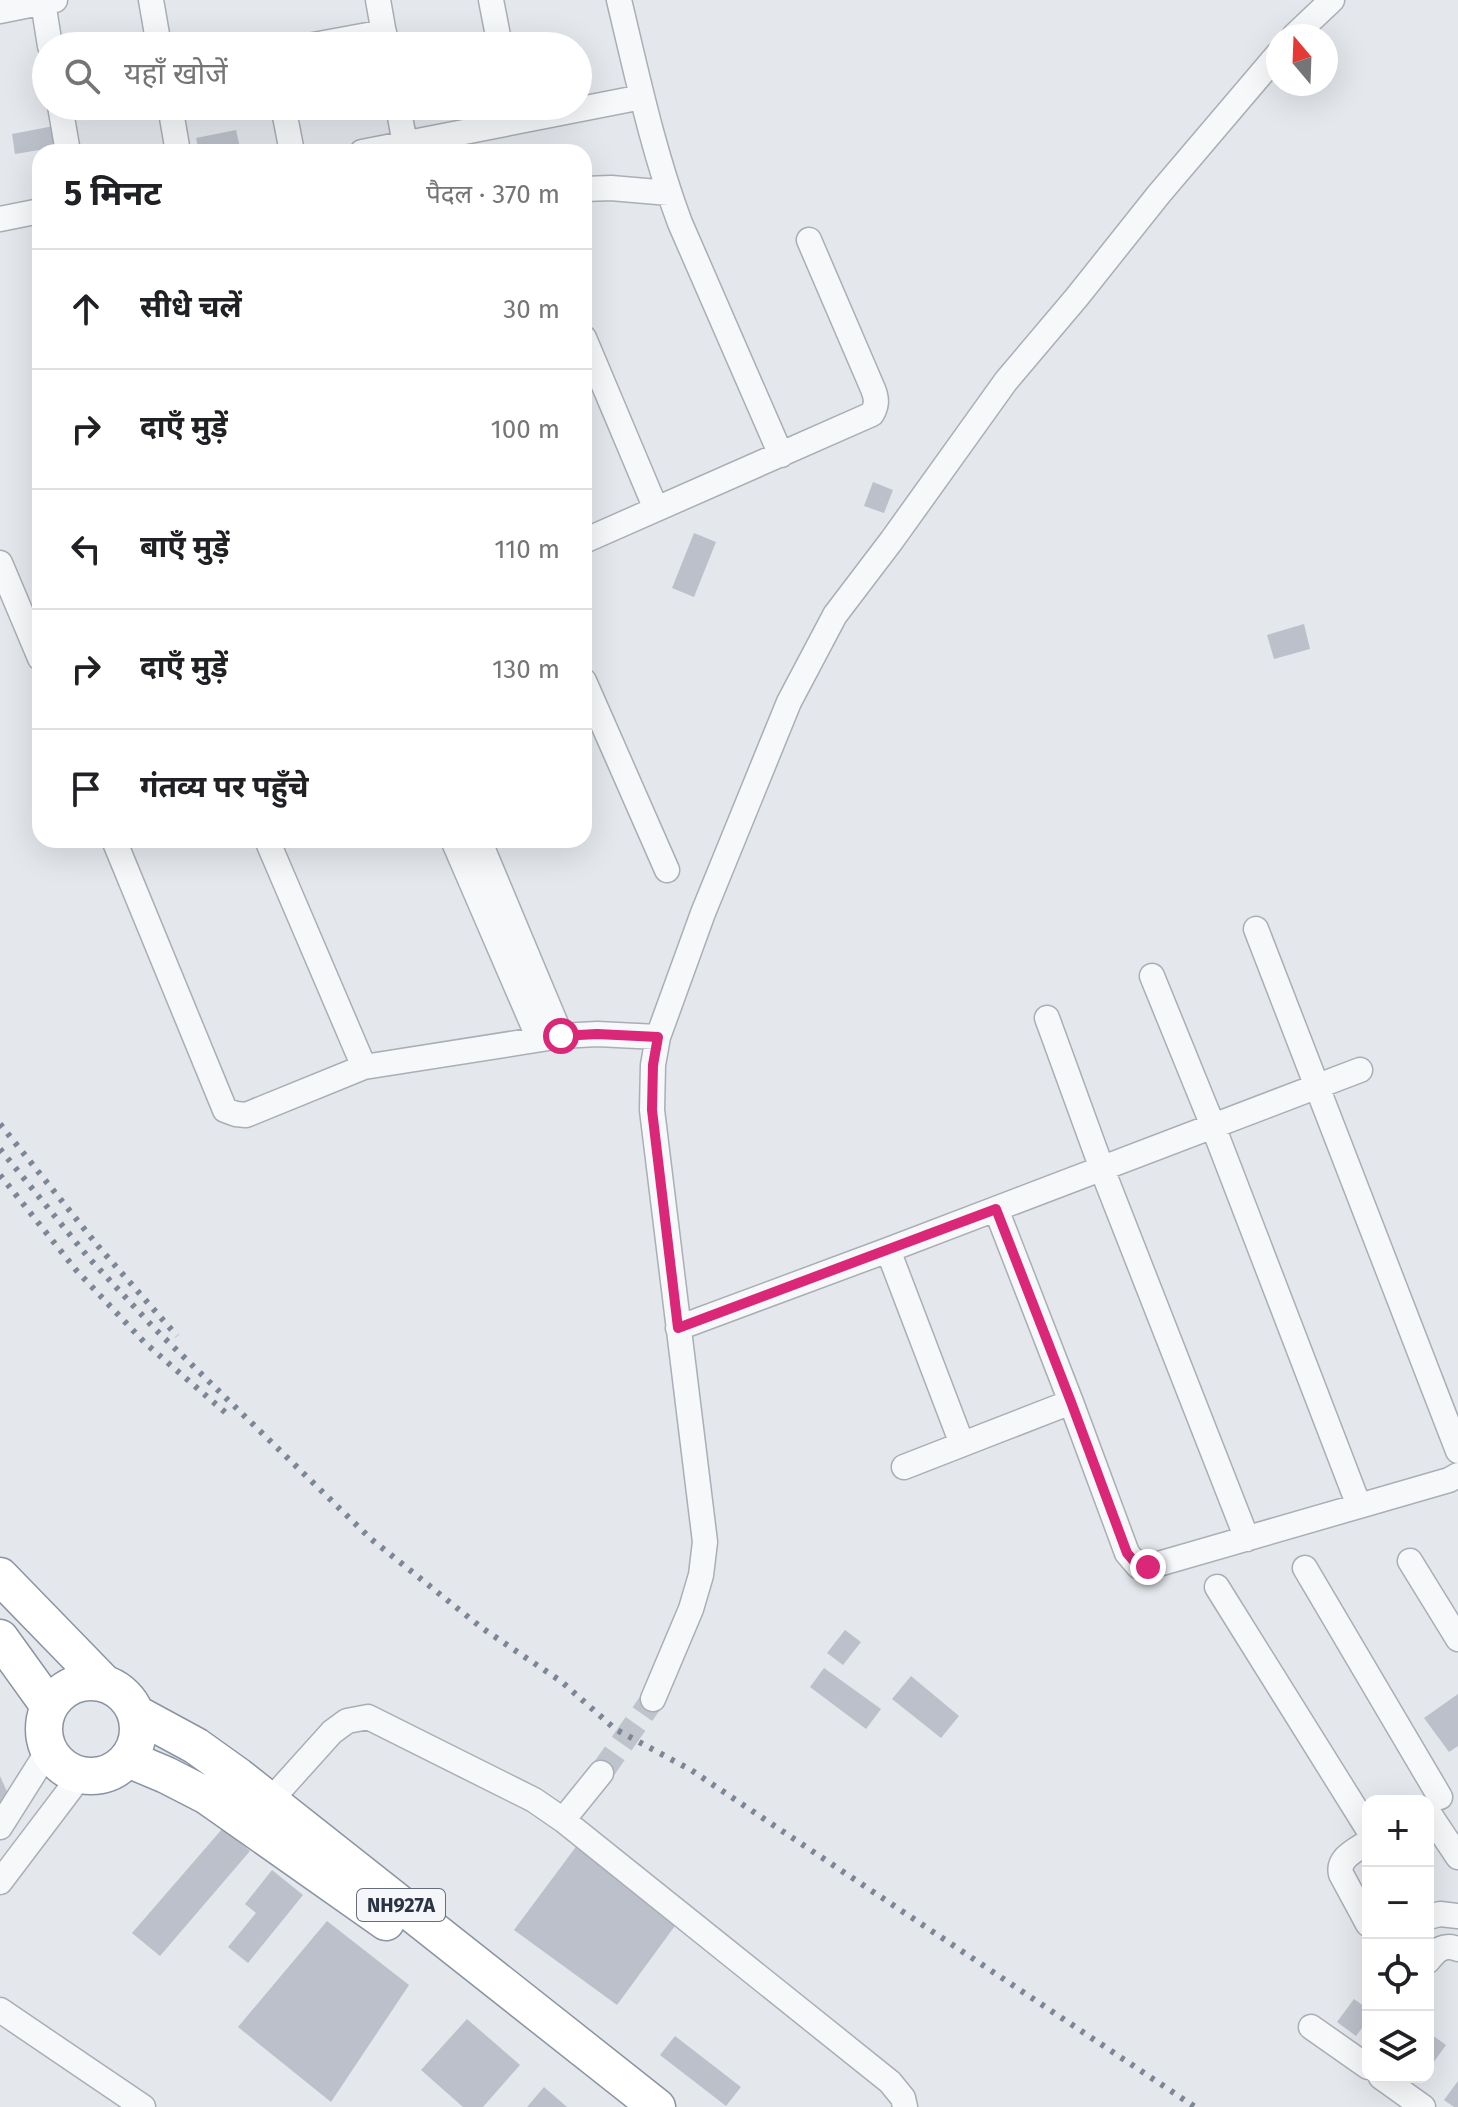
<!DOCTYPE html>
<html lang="hi">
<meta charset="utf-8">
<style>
body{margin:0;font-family:"Fira Sans","Noto Sans Devanagari",sans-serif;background:#f6f6f6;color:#202124}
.controls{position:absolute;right:24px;bottom:24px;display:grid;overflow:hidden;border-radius:16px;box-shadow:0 8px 32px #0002}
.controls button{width:72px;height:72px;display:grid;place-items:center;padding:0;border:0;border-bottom:2px solid #e0e0e0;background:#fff;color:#202124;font:40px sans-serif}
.compass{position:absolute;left:1266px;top:24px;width:72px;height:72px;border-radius:50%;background:#fff;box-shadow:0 8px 32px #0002;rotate:341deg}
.stop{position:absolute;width:24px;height:24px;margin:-18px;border:6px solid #db2777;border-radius:50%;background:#fff}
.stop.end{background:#db2777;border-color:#fff;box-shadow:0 2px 8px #0008}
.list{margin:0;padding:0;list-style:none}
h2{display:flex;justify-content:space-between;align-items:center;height:104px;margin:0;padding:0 32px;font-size:34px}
h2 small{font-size:26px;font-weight:400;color:#757577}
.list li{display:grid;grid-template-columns:52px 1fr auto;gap:24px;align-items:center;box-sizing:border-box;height:120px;padding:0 32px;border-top:2px solid #e0e0e0}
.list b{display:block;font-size:30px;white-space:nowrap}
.list em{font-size:26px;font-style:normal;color:#757577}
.icon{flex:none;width:44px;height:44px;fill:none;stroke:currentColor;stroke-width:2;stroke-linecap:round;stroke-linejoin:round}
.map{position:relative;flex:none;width:1458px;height:2107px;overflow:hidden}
.search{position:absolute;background:#fff;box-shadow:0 8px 32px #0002;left:32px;top:32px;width:560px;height:88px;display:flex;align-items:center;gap:20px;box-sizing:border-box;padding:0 28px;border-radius:44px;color:#757577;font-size:30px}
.panel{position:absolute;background:#fff;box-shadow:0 8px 32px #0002;left:32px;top:144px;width:560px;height:704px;border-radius:24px}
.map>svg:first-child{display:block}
.building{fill:#bbc0ca}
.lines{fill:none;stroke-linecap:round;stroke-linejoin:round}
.minor-tunnel{stroke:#bfc3cb;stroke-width:24;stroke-dasharray:24 12;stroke-linecap:butt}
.minor-casing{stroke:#a9aeb7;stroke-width:27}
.highway-casing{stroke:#8b94a3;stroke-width:39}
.minor{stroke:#f7f8fa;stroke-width:24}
.highway{stroke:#fff;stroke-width:36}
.rail{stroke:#7d8696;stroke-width:6;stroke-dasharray:4 8;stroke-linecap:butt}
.route{stroke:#db2777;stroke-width:10}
.labels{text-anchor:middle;stroke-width:7;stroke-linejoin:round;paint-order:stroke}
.shield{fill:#f4f6f9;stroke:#676e7b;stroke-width:2}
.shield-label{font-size:20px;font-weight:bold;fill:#2b3445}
</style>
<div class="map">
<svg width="1458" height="2107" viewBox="0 0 1458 2107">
<rect width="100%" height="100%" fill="#e4e7ec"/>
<!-- building -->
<path class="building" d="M59,125L63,146L15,154L12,134Z
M236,130L241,152H199L196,138Z
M873,482L893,490L884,513L864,506Z
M694,533L716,542L694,597L672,588Z
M1304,624L1310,649L1274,659L1267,635Z
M845,1630L861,1642L843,1665L827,1653Z
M824,1668L881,1709L866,1729L810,1687Z
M911,1676L959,1716L941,1738L892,1699Z
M1458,1694V1746L1449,1752L1424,1718Z
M0,1776L9,1796L0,1808Z
M223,1828L250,1851L160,1956L132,1933Z
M578,1844L680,1919L617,2005L514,1930Z
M272,1870L303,1895L248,1963L228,1947L256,1913L245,1904Z
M327,1921L409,1985L331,2102L238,2027Z
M1354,1999L1368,2009V2020L1356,2036L1337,2022Z
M467,2019L520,2065L483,2107H463L421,2070Z
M1428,2032L1446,2045L1428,2070Z
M675,2036L741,2087L726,2106L660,2055Z
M1458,2081V2107H1454L1444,2100Z
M544,2087L567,2107H527Z"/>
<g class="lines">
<!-- minor-tunnel -->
<path class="minor-tunnel" d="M601,1773L653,1699"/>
<defs>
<path id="minor" d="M151,0L159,46
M378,0L386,45
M491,0L500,46
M619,0C637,75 653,151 680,223L781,455
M43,2L50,46
M0,11L55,0
M1294,36L1332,0
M308,46L384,32
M60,106L68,152
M170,106L178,152
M283,106L292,152
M398,106L405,144
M362,152L642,97
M584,189L611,188L669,193
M0,219L40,211
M584,338L656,509
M584,541L872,414C877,405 877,399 873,389L809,240
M0,563L40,658
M584,681L667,870
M114,840L225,1110L236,1114L246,1115L364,1067L561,1036L597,1034L658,1037
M267,840L364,1067
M453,840L539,1039
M479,840L561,1036
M1256,929L1458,1451
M1152,976L1213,1126L1359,1506
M1047,1018L1102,1169L1247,1539
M996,1209L1071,1402L1127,1553L1138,1566L1148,1567L1449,1480L1458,1475
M888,1250L962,1444
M678,1328L888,1250L1360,1070
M904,1467L1071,1402
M1410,1561L1458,1639
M1305,1568L1440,1797
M1217,1587L1368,1829
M653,1699L691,1609L701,1575L705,1542L652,1110L653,1065L658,1037L703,913L789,702L835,615L892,540L1006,381L1077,297L1159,194L1278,54
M260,1812L332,1732L347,1721L368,1717L534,1800L563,1820L890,2082L903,2098L905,2107
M1428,1812L1458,1857
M563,1820L601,1773
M0,1827L48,1751
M1368,1842C1356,1850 1337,1858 1341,1874L1368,1924
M0,1882L81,1775
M1428,1917L1440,1914L1458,1916
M1428,1961C1437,1949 1444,1944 1458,1949
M0,2010L143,2107
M1311,2027L1368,2067
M1381,2077L1423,2107"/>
<path id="highway" d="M0,1576L104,1683
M0,1638L49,1706
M44 1729a47 47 0 1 1 94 0a47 47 0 1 1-94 0Z
M137,1714L196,1746L238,1776L657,2107
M128,1759L166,1775L207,1796L386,1922"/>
</defs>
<!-- minor casing -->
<use href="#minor" class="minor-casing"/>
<!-- highway casing -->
<use href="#highway" class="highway-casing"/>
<!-- minor -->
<use href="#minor" class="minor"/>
<!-- highway -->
<use href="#highway" class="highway"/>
<!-- rail -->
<path class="rail" d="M0,1124L98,1246L177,1336
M0,1149L88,1257L155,1329L371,1539L482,1628L562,1682L615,1729L691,1770L1195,2107
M0,1175L76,1270L145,1343L226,1413"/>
</g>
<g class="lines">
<!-- route -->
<path class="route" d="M561,1036L597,1034L658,1037L653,1065L652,1110L678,1328L996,1209L1071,1402L1127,1553L1138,1566L1148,1567"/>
</g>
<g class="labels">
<!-- shield labels -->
<rect class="shield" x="357" y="1889" width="88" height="32" rx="6"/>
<g class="shield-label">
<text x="401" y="1912">NH927A</text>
</g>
</g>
</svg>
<div class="controls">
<button>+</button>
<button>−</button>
<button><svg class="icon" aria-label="locate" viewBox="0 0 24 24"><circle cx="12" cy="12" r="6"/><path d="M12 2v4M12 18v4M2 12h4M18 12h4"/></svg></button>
<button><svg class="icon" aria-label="layers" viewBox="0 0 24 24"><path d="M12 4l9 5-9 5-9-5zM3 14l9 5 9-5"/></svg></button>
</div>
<svg class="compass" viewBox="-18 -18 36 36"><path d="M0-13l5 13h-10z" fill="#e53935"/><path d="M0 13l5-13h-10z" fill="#757577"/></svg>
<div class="stop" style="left:561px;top:1036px"></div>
<div class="stop end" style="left:1148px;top:1567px"></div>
<div class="search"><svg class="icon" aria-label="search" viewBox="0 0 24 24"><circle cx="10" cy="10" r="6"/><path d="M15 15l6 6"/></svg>यहाँ खोजें</div>
<section class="panel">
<h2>5 मिनट<small>पैदल · 370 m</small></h2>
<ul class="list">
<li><svg class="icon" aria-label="ahead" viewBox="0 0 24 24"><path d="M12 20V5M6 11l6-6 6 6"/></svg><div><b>सीधे चलें</b></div><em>30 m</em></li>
<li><svg class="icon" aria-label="right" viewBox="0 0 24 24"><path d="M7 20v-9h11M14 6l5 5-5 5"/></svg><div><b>दाएँ मुड़ें</b></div><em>100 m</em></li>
<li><svg class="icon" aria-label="left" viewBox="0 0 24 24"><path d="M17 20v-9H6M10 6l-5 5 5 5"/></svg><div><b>बाएँ मुड़ें</b></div><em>110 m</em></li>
<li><svg class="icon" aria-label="right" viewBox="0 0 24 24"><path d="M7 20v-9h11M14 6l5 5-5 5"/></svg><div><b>दाएँ मुड़ें</b></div><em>130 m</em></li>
<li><svg class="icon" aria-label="arrive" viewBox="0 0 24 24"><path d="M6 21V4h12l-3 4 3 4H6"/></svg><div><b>गंतव्य पर पहुँचे</b></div></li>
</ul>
</section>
</div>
